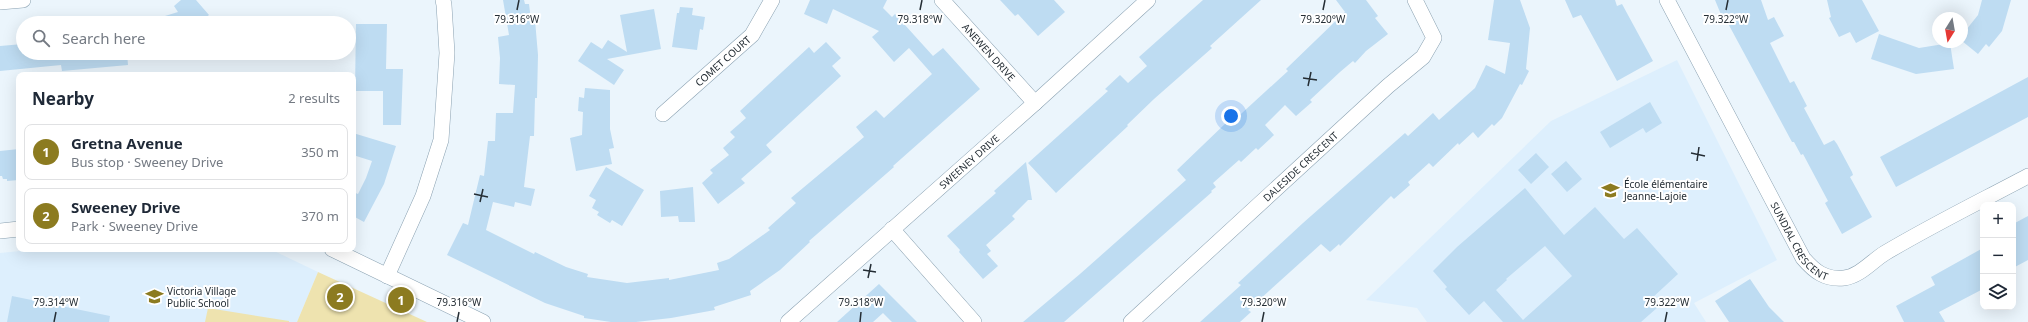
<!DOCTYPE html>
<meta charset="utf-8">
<style>
body{margin:0;font-family:"Noto Sans",sans-serif;background:#f6f6f7;color:#1f2937}
.controls{position:absolute;right:12px;bottom:12px;display:grid;overflow:hidden;border-radius:8px;box-shadow:0 4px 16px #0002}
.controls button{width:36px;height:36px;display:grid;place-items:center;padding:0;border:0;border-bottom:1px solid #e0e1e3;background:#fff;color:#1f2937;font:20px sans-serif}
.compass{position:absolute;left:1932px;top:12px;width:36px;height:36px;border-radius:50%;background:#fff;box-shadow:0 4px 16px #0002;rotate:191deg}
.you{position:absolute;left:1231px;top:116px;width:14px;height:14px;margin:-10px;border:3px solid #fff;border-radius:50%;background:#1a73e8;box-shadow:0 0 0 6px #1a73e833}
.badge{display:grid;place-items:center;width:26px;height:26px;border-radius:50%;background:#8c7b20;color:#fff;font-size:13px;font-weight:700}
.pin{position:absolute;translate:-50% -50%;border:2px solid #fff;box-shadow:0 1px 4px #0006}
.list{margin:0;padding:0;list-style:none}
h2{display:flex;justify-content:space-between;align-items:center;height:52px;margin:0;padding:0 16px;font-size:17px}
h2 small{font-size:13px;font-weight:400;color:#747a83}
.list li{display:grid;grid-template-columns:26px 1fr auto;gap:12px;align-items:center;box-sizing:border-box;height:56px;margin:0 8px 8px;padding:0 8px;border:1px solid #e0e1e3;border-radius:8px}
.list b{display:block;font-size:15px;white-space:nowrap}
.list p{margin:0;font-size:13px;white-space:nowrap;color:#747a83}
.list em{font-size:13px;font-style:normal;color:#747a83}
.icon{flex:none;width:22px;height:22px;fill:none;stroke:currentColor;stroke-width:2;stroke-linecap:round;stroke-linejoin:round}
.map{position:relative;flex:none;width:2028px;height:322px;overflow:hidden}
.search{position:absolute;background:#fff;box-shadow:0 4px 16px #0002;left:16px;top:16px;width:340px;height:44px;display:flex;align-items:center;gap:10px;box-sizing:border-box;padding:0 14px;border-radius:22px;color:#747a83;font-size:15px}
.panel{position:absolute;background:#fff;box-shadow:0 4px 16px #0002;left:16px;top:72px;width:340px;height:180px;border-radius:8px}
.map>svg:first-child{display:block}
.built{fill:#ddeffd}
.green{fill:#eee3af}
.building{fill:#bedcf2;fill-rule:evenodd}
.lines{fill:none;stroke-linecap:round;stroke-linejoin:round}
.minor-casing{stroke:#8aa1b1;stroke-width:16}
.minor{stroke:#fff;stroke-width:15}
.ticks{fill:none;stroke:#242d34;stroke-width:1.5}
.labels{text-anchor:middle;stroke-width:4;stroke-linejoin:round;paint-order:stroke}
.street-label{font-size:10px;fill:#242d34;stroke:#fff}
.poi-label{font-size:10px;fill:#242d34;stroke:#fff;text-anchor:start}
.ticks-label{font-size:10px;text-anchor:middle;fill:#242d34;stroke:#fff;stroke-width:4;stroke-linejoin:round;paint-order:stroke}
</style>
<div class="map">
<svg width="2028" height="322" viewBox="0 0 2028 322">
<rect width="100%" height="100%" fill="#ebf5fc"/>
<!-- built -->
<path class="built" d="M1677,60L1777,260L1694,303L1706,322H1427L1417,308L1366,300L1551,121Z
M42,249H270L318,272L297,322H0V253Z"/>
<!-- green -->
<path class="green" d="M318,272L427,322H297Z
M208,308L289,321V322H205Z"/>
<!-- building -->
<path class="building" d="M181,0H196L209,15L199,23H152V20L178,12L174,6Z
M503,0H524L525,4H529L531,20H535L538,55L537,98H535L534,136H530L524,187L535,189L531,206L515,202L514,207L493,202L486,230L534,254L535,252L566,267L588,274L587,277L627,283L669,278V280L719,270L717,263L729,259L770,230L768,228L796,203L791,198L864,137L856,127L876,110L884,118L932,74L909,48L894,62L872,37L879,31L833,9L827,24L804,14L810,0H887L883,8L892,17L895,14L933,56L943,48L980,89L893,166L894,167L809,241L810,242L780,270L750,291L751,295L714,307L715,310L671,318L636,322H611L584,318V316L545,303L447,255L463,223L468,225L480,175L484,176L488,141H495L496,113H513L515,85L499,84L500,58L498,37L509,35Z
M1000,0H1054L1065,12L1038,36L1018,14L1015,16Z
M1203,0H1261L1210,46L1212,48L1154,99L1127,125L1128,126L1056,193L1028,163L1108,91L1105,89L1120,75L1128,83L1147,66L1139,57Z
M1336,0H1366L1378,16L1375,18L1388,34L1366,51L1355,63L1353,61L1340,72L1310,100L1312,102L1296,116L1285,105L1265,125L1274,135L1258,150L1256,148L1241,162L1239,160L1213,183L1216,187L1211,191L1212,192L1064,322H1023L1080,274L1186,180L1177,170L1228,121L1230,124L1288,71L1286,69L1345,12Z
M1494,0H1520L1530,28L1526,69L1529,71L1522,85L1520,84L1502,118L1494,126L1492,124L1478,138L1473,132L1459,145L1458,143L1433,167L1429,163L1408,182L1410,185L1394,199L1391,196L1340,246L1339,244L1330,252L1321,244L1248,310L1251,312L1240,322H1200L1241,285L1238,283L1303,223L1405,133L1408,136L1433,113L1439,120L1475,88L1486,65L1505,74L1510,43L1488,40Z
M1565,0H1615L1617,6L1622,4L1653,61L1617,81L1581,15L1573,18Z
M1715,0H1761L1768,20L1774,17L1784,36L1770,43L1790,83L1794,81L1807,106L1804,108L1824,145L1834,140L1837,144L1852,172L1853,175L1850,177L1872,217L1842,234L1825,203L1828,201L1803,154L1801,155L1794,142H1792L1724,16L1722,17Z
M1827,0H1862L1879,31L1856,43L1850,32L1839,37L1829,18L1831,17Z
M1982,0H2011L2002,31L1989,47L1986,44L1978,54L1962,41V35L1978,15Z
M680,7L693,8L692,15L705,17L703,30L700,29L697,50L672,47L677,13H679Z
M654,9L661,49L607,59L624,70L614,85L578,61L591,42L602,49L608,40L627,52L620,15Z
M356,24H387L386,69H403L401,125H383V91H355Z
M1879,34L1919,48L1950,43L1954,69L1916,74L1871,59Z
M826,42L841,58L832,66L841,76L766,145L772,152L741,179L745,183L718,204L702,183L713,173L710,170L729,155L723,148L735,137L730,132L746,118L740,111L809,47L814,53Z
M23,44V53H127L128,65L62,71L61,65L0,71V46Z
M2028,77V117L1896,187L1880,157Z
M585,88L610,90V129L614,148L609,149L612,164L576,171L570,138L582,135L583,112L578,111L579,97L584,98Z
M1650,102L1662,123L1646,133L1643,128L1610,148L1600,132Z
M353,133L396,146L384,184L364,222L353,216V192L358,194L366,178L372,161L353,155Z
M19,149V180L7,181V179H3L2,176H0V151Z
M1536,153L1549,167L1531,184L1518,170Z
M1566,161L1582,179L1567,192L1551,174Z
M1026,162L1032,200H1028L1012,216L1015,219L986,245L991,251L987,254L998,266L983,279L959,252L960,250L947,236L996,193L994,191Z
M606,167L644,190L622,226L612,220L610,223L597,215L599,212L592,208L596,200L589,196Z
M693,187L695,222H679L678,216L661,217L660,191Z
M1525,188L1564,235L1595,207L1624,239L1637,228L1678,274L1651,299L1658,307L1641,322H1503L1484,301L1469,315L1445,289L1447,287L1433,271L1457,247ZM1545,246L1572,276L1523,320L1496,290L1507,280L1506,279Z
M2028,216V260L2013,268V224Z
M1983,248V289L1939,312L1945,322H1904L1896,306L1935,285L1931,277Z
M1750,279L1769,307L1784,322H1729L1715,301Z
M879,284L917,322H892L883,313L873,322H837Z
M12,296L110,316L109,322H7Z"/>
<g class="lines">
<defs>
<g id="minor">
<path id="s1" d="M942,0L1035,103"/>
<path id="s2" d="M1667,0L1803,258C1814,271 1825,280 1844,278C1860,276 1872,261 1885,253C1932,225 1981,201 2028,176"/>
<path d="M0,2L23,0"/>
<path id="s3" d="M663,114L752,35L772,0"/>
<path d="M892,229L974,322"/>
<path d="M0,231L19,229"/>
<path d="M332,249L483,322"/>
<path d="M387,276L423,196L441,140L447,53L444,5L443,0"/>
<path id="s4" d="M788,322L1035,103L1148,0"/>
<path id="s5" d="M1131,322L1388,86L1423,57L1434,38L1415,0"/>
</g>
</defs>
<!-- minor casing -->
<use href="#minor" class="minor-casing"/>
<!-- minor -->
<use href="#minor" class="minor"/>
</g>
<!-- ticks -->
<path class="ticks" d="M517,10L519,0M920,10L922,0M1323,10L1325,0M1726,10L1728,0M1303,78L1317,80M1308,86L1311,72M1691,153L1705,156M1697,161L1699,147M474,194L488,197M480,202L483,189M863,270L876,272M868,278L871,264M54,322L56,312M457,322L459,312M860,322L861,312M1262,322L1264,312M1665,322L1667,312"/>
<!-- icons -->
<defs>
<symbol id="school-bare" viewBox="-9 -9 18 18"><path d="M0-5L7-2L0 1L-7-2ZM-4 1L0 2.5L4 1V4Q0 6-4 4Z" fill="#8c7b20" stroke="#fff" stroke-width="2.5" paint-order="stroke"/></symbol>
</defs>
<g fill-rule="evenodd">
<use href="#school-bare" x="1598" y="178" width="25" height="25"/>
<use href="#school-bare" x="142" y="284" width="25" height="25"/>
</g>
<g class="labels">
<!-- street labels -->
<g class="street-label">
<text dy="4" stroke="none"><textPath href="#s1" startOffset="70">ANEWEN DRIVE</textPath></text>
<text dy="4" stroke="none"><textPath href="#s3" startOffset="80">COMET COURT</textPath></text>
<text dy="4" stroke="none"><textPath href="#s4" startOffset="242">SWEENEY DRIVE</textPath></text>
<text dy="4" stroke="none"><textPath href="#s5" startOffset="230">DALESIDE CRESCENT</textPath></text>
<text dy="4" stroke="none"><textPath href="#s2" startOffset="276">SUNDIAL CRESCENT</textPath></text>
</g>
<!-- poi labels -->
<g class="poi-label">
<text x="1624" y="188">École élémentaire<tspan x="1624" dy="12">Jeanne-Lajoie</tspan></text>
<text x="167" y="295">Victoria Village<tspan x="167" dy="12">Public School</tspan></text>
</g>
</g>
<g class="ticks-label">
<text x="517" y="23">79.316°W</text>
<text x="920" y="23">79.318°W</text>
<text x="1323" y="23">79.320°W</text>
<text x="1726" y="23">79.322°W</text>
<text x="56" y="306">79.314°W</text>
<text x="459" y="306">79.316°W</text>
<text x="861" y="306">79.318°W</text>
<text x="1264" y="306">79.320°W</text>
<text x="1667" y="306">79.322°W</text>
</g>
</svg>
<div class="controls">
<button>+</button>
<button>−</button>
<button><svg class="icon" aria-label="layers" viewBox="0 0 24 24"><path d="M12 4l9 5-9 5-9-5zM3 14l9 5 9-5"/></svg></button>
</div>
<svg class="compass" viewBox="-18 -18 36 36"><path d="M0-13l5 13h-10z" fill="#e53935"/><path d="M0 13l5-13h-10z" fill="#747a83"/></svg>
<div class="you"></div>
<div class="pin badge" style="left:401px;top:300px">1</div>
<div class="pin badge" style="left:340px;top:297px">2</div>
<div class="search"><svg class="icon" aria-label="search" viewBox="0 0 24 24"><circle cx="10" cy="10" r="6"/><path d="M15 15l6 6"/></svg>Search here</div>
<section class="panel">
<h2>Nearby<small>2 results</small></h2>
<ul class="list">
<li><span class="badge">1</span><div><b>Gretna Avenue</b><p>Bus stop · Sweeney Drive</p></div><em>350 m</em></li>
<li><span class="badge">2</span><div><b>Sweeney Drive</b><p>Park · Sweeney Drive</p></div><em>370 m</em></li>
</ul>
</section>
</div>
